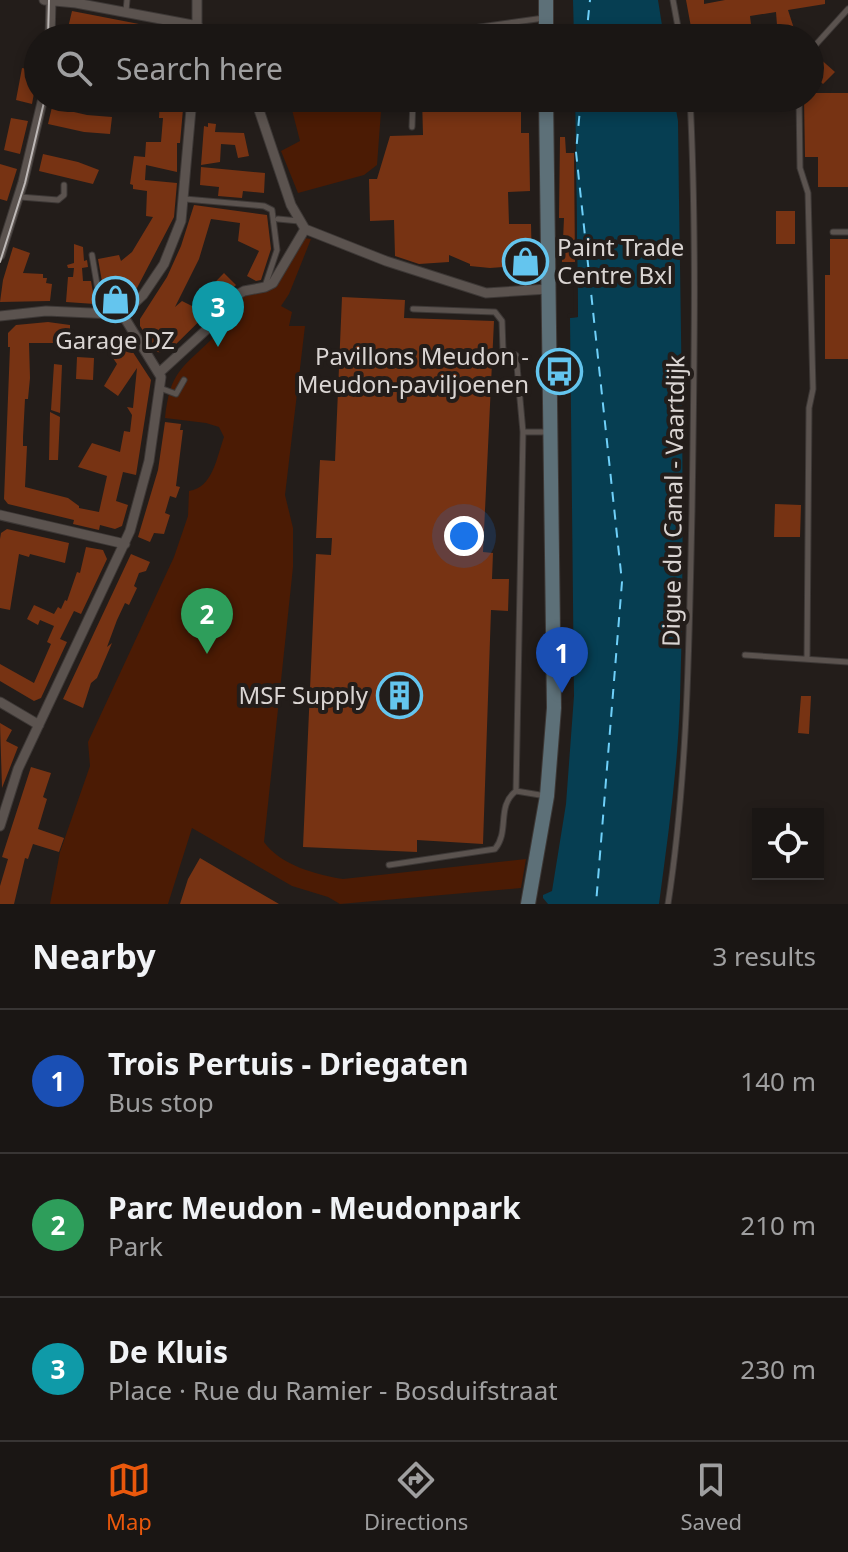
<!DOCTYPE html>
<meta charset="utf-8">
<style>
body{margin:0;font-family:"Noto Sans",sans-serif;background:#231f1d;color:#f1f3f6}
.controls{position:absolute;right:24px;bottom:24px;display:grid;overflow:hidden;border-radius:0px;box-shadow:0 4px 12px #0003}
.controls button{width:72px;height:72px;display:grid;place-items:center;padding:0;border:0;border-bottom:2px solid #383534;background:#1a1614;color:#f1f3f6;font:40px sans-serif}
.you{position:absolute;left:464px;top:536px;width:28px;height:28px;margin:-20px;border:6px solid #fff;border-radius:50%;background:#1a73e8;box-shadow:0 0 0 12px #1a73e833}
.badge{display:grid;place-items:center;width:52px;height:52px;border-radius:50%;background:#ea580c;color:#fff;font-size:26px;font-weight:700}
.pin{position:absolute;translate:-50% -66px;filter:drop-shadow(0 2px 4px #0008)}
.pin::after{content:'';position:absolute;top:42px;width:28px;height:24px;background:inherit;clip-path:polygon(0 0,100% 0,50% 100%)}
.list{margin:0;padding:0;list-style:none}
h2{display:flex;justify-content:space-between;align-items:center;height:104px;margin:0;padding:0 32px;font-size:34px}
h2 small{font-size:26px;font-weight:400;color:#9f9fa0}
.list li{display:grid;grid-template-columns:52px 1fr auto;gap:24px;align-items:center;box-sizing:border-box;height:144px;padding:0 32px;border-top:2px solid #383534}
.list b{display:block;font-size:30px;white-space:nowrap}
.list p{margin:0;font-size:26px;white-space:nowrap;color:#9f9fa0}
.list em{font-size:26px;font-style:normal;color:#9f9fa0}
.icon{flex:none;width:44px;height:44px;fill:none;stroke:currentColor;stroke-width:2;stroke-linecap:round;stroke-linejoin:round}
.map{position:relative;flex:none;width:848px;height:904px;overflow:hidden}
.search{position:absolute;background:#1a1614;box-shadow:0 4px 12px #0003;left:24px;right:24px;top:24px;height:88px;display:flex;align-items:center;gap:20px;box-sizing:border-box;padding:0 28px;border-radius:44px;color:#9f9fa0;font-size:30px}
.sheet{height:536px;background:#1a1614}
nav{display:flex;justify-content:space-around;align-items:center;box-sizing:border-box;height:112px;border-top:2px solid #383534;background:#1a1614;font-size:22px;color:#9f9fa0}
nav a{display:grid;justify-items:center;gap:4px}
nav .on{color:#ea580c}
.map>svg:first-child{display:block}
.green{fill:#4b1b04}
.water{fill:#063e52}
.pier{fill:#231d1a}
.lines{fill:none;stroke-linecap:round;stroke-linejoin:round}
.ferry{stroke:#6fd0f9;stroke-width:2;stroke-dasharray:10 8;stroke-linecap:butt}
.building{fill:#773313}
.service-casing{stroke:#3d3836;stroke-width:7}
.minor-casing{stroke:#3d3836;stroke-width:11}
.secondary-casing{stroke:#3d3836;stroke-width:16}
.service{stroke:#5b534f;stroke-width:5}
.minor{stroke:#5b534f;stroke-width:9}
.secondary{stroke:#5d7078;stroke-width:14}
.tram{stroke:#bdb8b6;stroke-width:2}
.labels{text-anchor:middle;stroke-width:8;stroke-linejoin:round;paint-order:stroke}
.poi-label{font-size:24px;fill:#dad5d3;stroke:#231d1a;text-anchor:end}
.street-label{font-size:24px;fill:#dad5d3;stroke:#231d1a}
</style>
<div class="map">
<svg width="848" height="904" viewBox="0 0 848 904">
<rect width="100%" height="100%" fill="#231d1a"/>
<!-- green -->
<path class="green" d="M296,98H382L377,165L364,175L298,193L281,151L300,141L290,102Z
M304,238L311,239L289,294L281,306L292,312L289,326H305L285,495L293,528V567L264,842C280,865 317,875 343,879L526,859L521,888L340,904L328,897L292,886L192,828L168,904H50L60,852L90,766L88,742L174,557L188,516L189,491C213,488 217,456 224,437L219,427L206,423L165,418C170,372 181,369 212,339L214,332L233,304L242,296L267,289Z"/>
<!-- water -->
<path class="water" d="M573,0H658L664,38H574Z
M575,98H674L678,121C680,314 686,506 680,699C678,767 668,836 659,904H548L543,898V895L552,891L566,804L574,696L570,318L578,317Z"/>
<!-- pier -->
<path class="pier" d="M571,98H575L578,317L567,318L568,314L574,313Z"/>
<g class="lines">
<!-- ferry -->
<path class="ferry" d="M586,38L590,0
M581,98L576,152L622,582L596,904"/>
</g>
<!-- building -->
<path class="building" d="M686,0H704V4L725,0H825V4L788,10L797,38H778L776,12L750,16L752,33L749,34V38H693Z
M72,11L139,24L137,32L127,30L125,38H120L68,28Z
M817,56L835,72L823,84L810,72V64Z
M22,68L38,71L32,104L16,100Z
M810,93H848V187H818V157H805L804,98H810Z
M160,98H184L180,143H177V172L146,165L145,180L177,183L174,217L137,288L128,297L106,304L98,259L119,255L121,261L132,252L153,217L146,216L147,191L133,189V185L130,184L134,156L145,157L146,142H161L163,118H159Z
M422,98H521V133H529L530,191L508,192L509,224H531L532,265L490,268L470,266V264L449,255V262L419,264L395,256L394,220L370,221L369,179H377L390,136L423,135Z
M52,107L87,115L112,117L110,134L84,132L48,124Z
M11,118L28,121L20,154L4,150Z
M208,123L216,124L215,132L244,133L249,156L238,158L235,145L221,144L220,162L201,165L204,126L208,127Z
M560,137H565L566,153H574L575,262H562L564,218H559Z
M43,154L78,162L99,170L93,184L39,171Z
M0,164L17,169L7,201L0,199Z
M201,167L265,173L264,193L243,191L242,198L218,196L219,187L200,185Z
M194,205L267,215L271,249L261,280L256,281L247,276L259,251L238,241L240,223L211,219L199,259L175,307L182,301L192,306L224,273L236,285L167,353L157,352L140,326V319L167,277L181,246Z
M776,211H795V244H776Z
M830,239H848V359H825V275H830Z
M74,244L83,247L84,261L87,260L88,267L82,268L83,281H91L95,304L66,302L68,277H73L74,268H68L67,265L74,263Z
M13,247L30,253L23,273L43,274V278H47L46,283L52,284L50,301L0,302L3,280Z
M342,297L405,300L404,318L494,321L483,552L493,553L492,579H509L508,611L491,610L483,844L417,840V852L303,847L316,554L331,555L332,538H316L320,460L335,461Z
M48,322L70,325V334L61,333V343H29L30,378L28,399H25L23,437V446H27L25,487L68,498L79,506V508L99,512L107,476L78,467L92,443L120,452L124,431L130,432L132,415L127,407L133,408L137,368L118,396L104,386L117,364L111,355L114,349L125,340L151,380L136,475L123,472L116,501L128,505L122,526L115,529L100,525L99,530L73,524L74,520L8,504L4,499L10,347H8V333L16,325Z
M77,357L94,358L93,380L76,379Z
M54,364L62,365L60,413L51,410Z
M50,412L60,417L58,460H49Z
M165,422L181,424L180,430H183L176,486L180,487L176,498L170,496L165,513L170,515L164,534L154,533L150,542L138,537L158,470Z
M775,504L801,505L800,537H774Z
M7,529L69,543L65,563L30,554L29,557L19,554L10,610L0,608V539L1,533Z
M86,547L103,550L107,559L81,614L74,611L60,639L67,642L41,698L34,701L0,681V664L34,683L51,644L47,642L54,626L40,620L38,625L27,619L34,605L54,614L58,607L61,609L65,600L67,601L77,572L80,573Z
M131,554L150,562L146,571L139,573L134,586L137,588L129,605L125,603L117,620L107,647L112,643L97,678L91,683L83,708L63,699Z
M801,696H811L809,734L798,733Z
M0,723L12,730L6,741L18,747L2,788Z
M31,767L51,773L43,797L47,799L38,829L64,838L59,852L33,844L28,859L25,858L14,904H0V886L8,859L2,857Z
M200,858L234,878L279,904H180L188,879Z"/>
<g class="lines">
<defs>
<path id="service" d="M673,0L680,38
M126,11L127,0
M428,38L438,33L544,18
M810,51L848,9
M799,98L800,168L808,193L813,389L809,408L807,659
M412,127L413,98
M20,197L58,200L64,195V185
M185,199L264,206L272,210L277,250L265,286
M278,219L299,221
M833,232H848
M92,255L102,314
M160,388L176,394L184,380
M523,432H550
M745,655L848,662
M516,791L546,796
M389,865L495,849C510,831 496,806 516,791L523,432L516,355L503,350L502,321L495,312L413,309
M668,904C688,774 689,641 692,511C694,373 697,236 690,98"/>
<path id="minor" d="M44,0L76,3L198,26
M50,38L51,1
M197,38V0
M255,98L291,205L305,229L386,261L486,293L548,289
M0,255L23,182L43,98
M0,316L46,311L114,314L128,309L143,295L164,264L181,221L192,98
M160,372L206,330L233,297L244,291L265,287L273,283L305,229
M0,515L125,544
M0,702L39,725
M0,826L18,769L130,531L149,461L161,377L121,312"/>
<path id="secondary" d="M546,0V38
M528,904L547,796L554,708L546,98"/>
</defs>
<!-- service casing -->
<use href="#service" class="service-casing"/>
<!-- minor casing -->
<use href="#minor" class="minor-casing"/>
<!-- secondary casing -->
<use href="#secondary" class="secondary-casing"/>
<!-- service -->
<use href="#service" class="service"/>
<!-- minor -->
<use href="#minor" class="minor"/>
<!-- secondary -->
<use href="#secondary" class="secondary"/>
<!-- tram -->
<path class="tram" d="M48,38L49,0
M0,262L25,183L45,98"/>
</g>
<!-- icons -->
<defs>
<symbol id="shop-ring" viewBox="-11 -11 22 22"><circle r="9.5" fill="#231d1a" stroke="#64c5ee" stroke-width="1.5"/><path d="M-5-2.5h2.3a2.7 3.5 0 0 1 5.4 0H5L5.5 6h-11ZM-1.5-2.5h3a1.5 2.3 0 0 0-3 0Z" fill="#64c5ee"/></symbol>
<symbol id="bus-ring" viewBox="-11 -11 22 22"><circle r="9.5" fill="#231d1a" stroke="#64c5ee" stroke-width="1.5"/><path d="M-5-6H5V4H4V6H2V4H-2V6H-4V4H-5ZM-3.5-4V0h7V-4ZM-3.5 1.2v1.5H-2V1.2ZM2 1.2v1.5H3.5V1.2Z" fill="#64c5ee"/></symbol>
<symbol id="building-ring" viewBox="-11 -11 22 22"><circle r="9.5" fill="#231d1a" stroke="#64c5ee" stroke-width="1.5"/><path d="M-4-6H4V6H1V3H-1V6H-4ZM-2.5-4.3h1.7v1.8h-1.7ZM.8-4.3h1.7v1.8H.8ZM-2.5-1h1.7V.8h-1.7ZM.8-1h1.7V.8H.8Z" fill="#64c5ee"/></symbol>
</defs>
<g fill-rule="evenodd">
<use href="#shop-ring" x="500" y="236" width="51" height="51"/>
<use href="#shop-ring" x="90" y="274" width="51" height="51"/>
<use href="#bus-ring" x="534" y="346" width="51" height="51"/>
<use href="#building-ring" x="374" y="670" width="51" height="51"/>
</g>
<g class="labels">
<!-- poi labels -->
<g class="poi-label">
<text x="557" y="256" text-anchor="start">Paint Trade<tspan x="557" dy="28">Centre Bxl</tspan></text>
<text x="115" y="349" text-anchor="middle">Garage DZ</text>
<text x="529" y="365">Pavillons Meudon -<tspan x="529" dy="28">Meudon-paviljoenen</tspan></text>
<text x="368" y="704">MSF Supply</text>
</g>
<!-- street labels -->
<g class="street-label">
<text transform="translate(674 501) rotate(-89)" y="8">Digue du Canal - Vaartdijk</text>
</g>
</g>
</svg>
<div class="controls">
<button><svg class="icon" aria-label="locate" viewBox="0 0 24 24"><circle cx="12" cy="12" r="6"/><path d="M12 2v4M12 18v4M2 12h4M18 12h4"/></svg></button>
</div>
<div class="you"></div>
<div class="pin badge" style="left:562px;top:693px;background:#1a4fb4">1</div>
<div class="pin badge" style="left:207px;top:654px;background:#2e9e5b">2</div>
<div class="pin badge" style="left:218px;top:347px;background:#0f9aa8">3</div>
<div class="search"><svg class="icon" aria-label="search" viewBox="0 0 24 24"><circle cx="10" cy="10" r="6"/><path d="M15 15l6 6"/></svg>Search here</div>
</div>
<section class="sheet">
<h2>Nearby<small>3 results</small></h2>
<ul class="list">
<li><span class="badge" style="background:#1a4fb4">1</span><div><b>Trois Pertuis - Driegaten</b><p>Bus stop</p></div><em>140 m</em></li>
<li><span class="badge" style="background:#2e9e5b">2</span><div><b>Parc Meudon - Meudonpark</b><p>Park</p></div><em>210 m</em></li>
<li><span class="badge" style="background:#0f9aa8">3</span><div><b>De Kluis</b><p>Place · Rue du Ramier - Bosduifstraat</p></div><em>230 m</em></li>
</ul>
</section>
<nav>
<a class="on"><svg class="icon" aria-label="map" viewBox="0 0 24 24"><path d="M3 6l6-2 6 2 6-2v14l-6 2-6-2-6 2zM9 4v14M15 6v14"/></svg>Map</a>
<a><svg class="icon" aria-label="directions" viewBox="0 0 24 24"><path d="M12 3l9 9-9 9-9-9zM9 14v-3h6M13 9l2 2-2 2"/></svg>Directions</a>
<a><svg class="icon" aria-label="saved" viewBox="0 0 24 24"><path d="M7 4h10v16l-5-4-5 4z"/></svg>Saved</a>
</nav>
